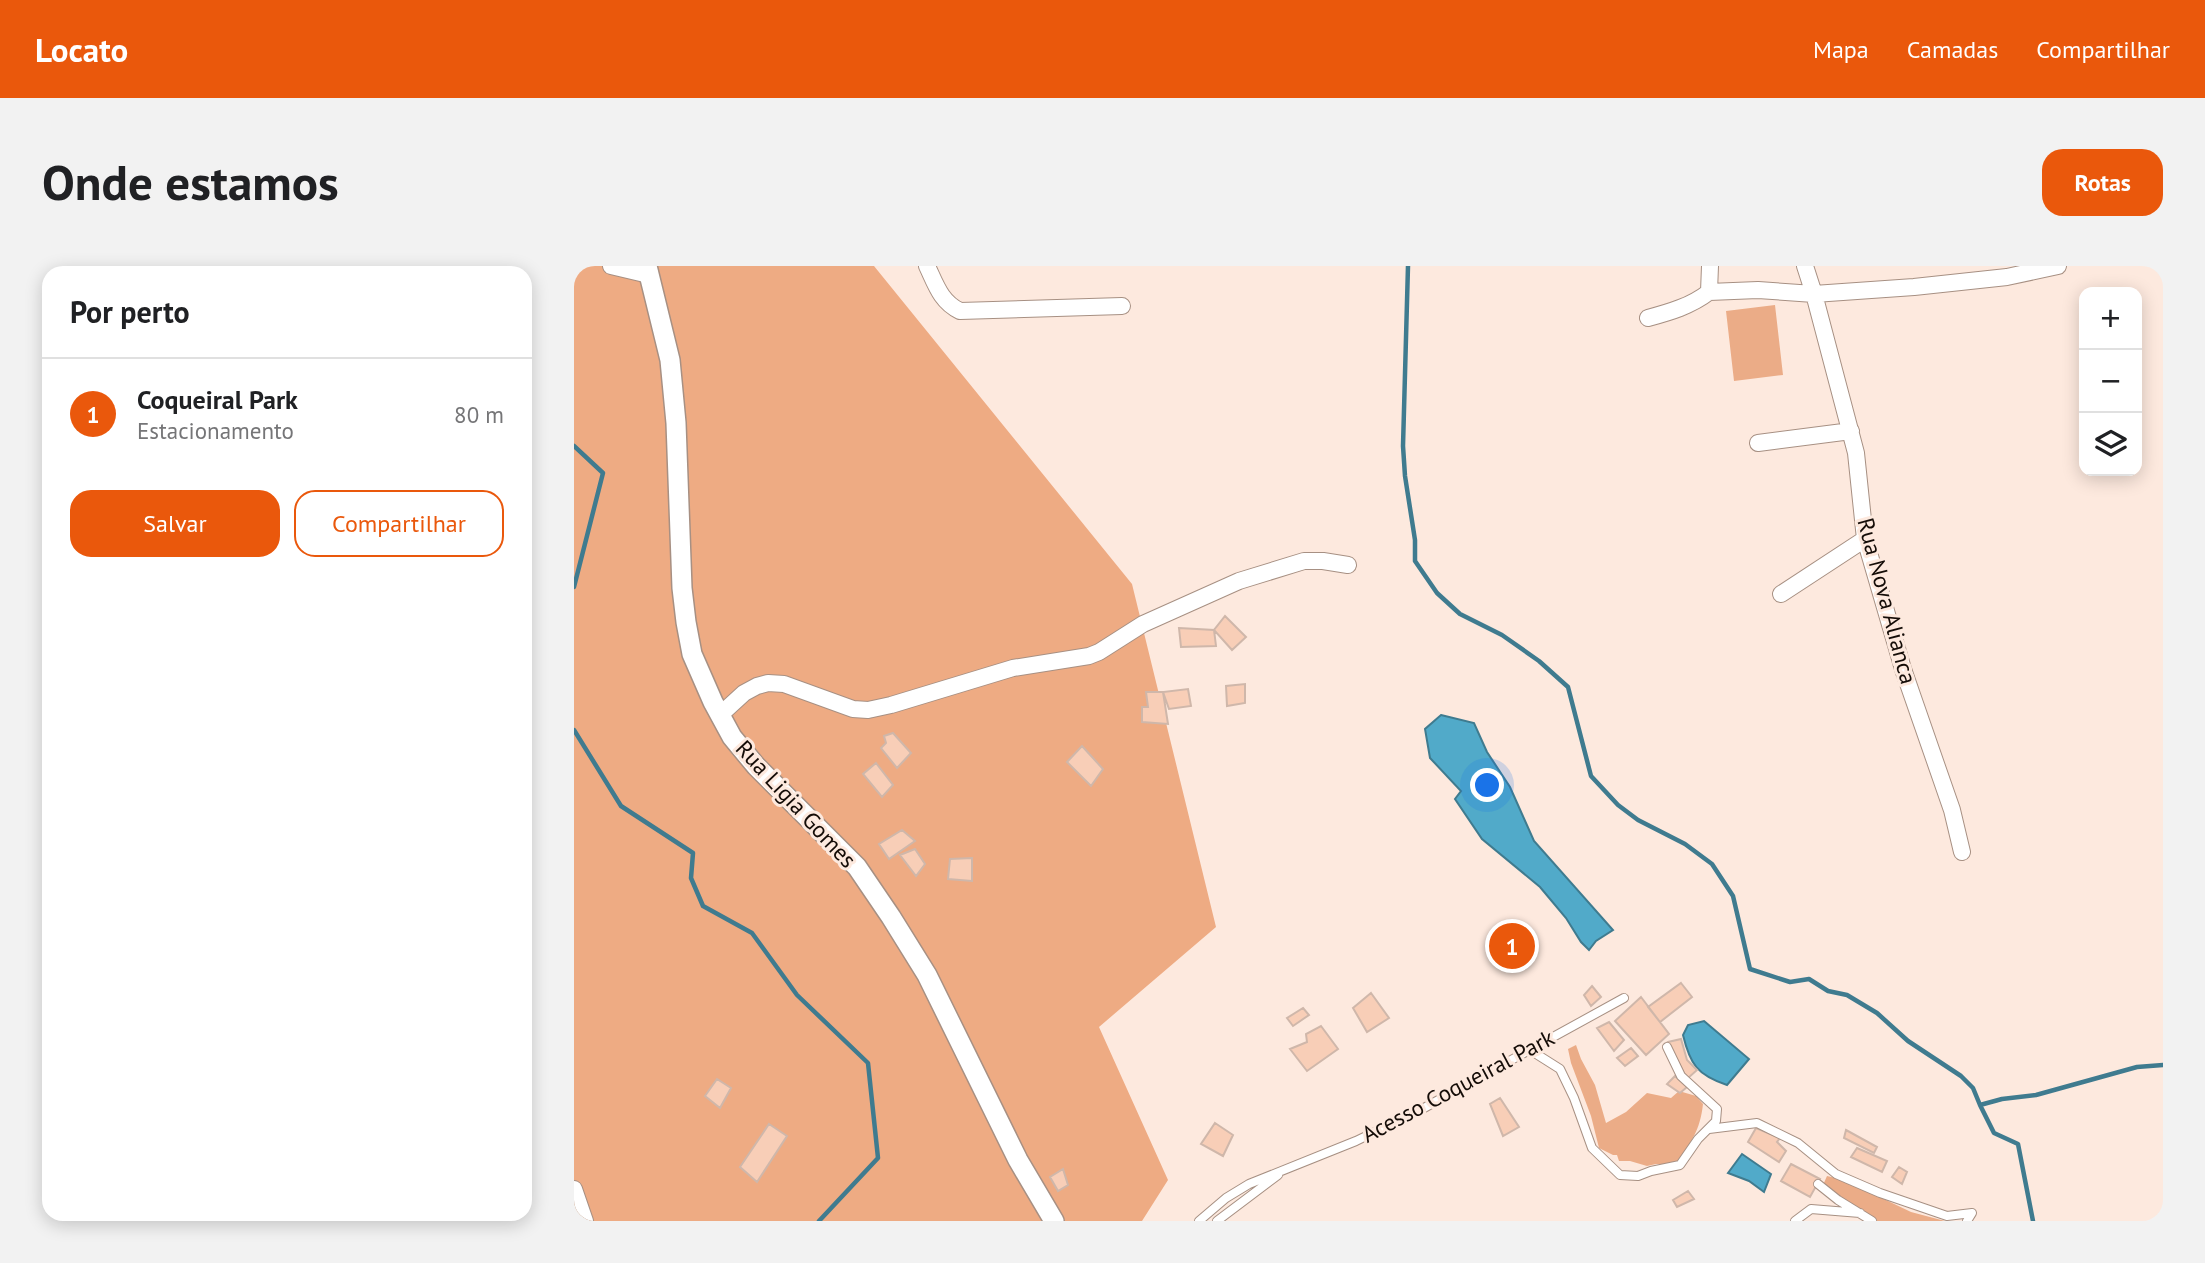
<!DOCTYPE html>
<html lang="pt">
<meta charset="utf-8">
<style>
body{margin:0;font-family:"PT Sans",sans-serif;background:#f2f2f2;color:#202124}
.controls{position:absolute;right:21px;top:21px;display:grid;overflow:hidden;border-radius:14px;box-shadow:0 4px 18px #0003}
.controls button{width:63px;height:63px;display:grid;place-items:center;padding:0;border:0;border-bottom:2px solid #e0e0e0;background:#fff;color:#202124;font:35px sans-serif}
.you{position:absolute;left:914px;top:520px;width:24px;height:24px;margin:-18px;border:5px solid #fff;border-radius:50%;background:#1a73e8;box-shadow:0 0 0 10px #1a73e833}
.badge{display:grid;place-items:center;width:46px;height:46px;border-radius:50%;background:#ea580c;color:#fff;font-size:23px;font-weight:700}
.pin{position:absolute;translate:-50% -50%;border:4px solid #fff;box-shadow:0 2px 7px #0006}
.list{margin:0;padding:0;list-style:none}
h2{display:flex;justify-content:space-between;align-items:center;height:91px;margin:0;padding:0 28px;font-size:30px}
h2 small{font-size:23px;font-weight:400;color:#757577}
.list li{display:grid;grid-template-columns:46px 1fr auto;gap:21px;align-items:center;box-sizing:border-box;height:112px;padding:0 28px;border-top:2px solid #e0e0e0}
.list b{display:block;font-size:26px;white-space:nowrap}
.list p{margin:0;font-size:23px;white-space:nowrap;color:#757577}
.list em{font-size:23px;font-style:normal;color:#757577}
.actions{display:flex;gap:14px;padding:21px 28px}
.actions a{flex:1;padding:16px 0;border:2px solid #ea580c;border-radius:21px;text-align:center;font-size:24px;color:#ea580c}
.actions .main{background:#ea580c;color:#fff}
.icon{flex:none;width:38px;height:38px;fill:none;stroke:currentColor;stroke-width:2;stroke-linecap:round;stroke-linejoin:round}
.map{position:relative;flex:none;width:1589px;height:955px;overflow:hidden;border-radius:21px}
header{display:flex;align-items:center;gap:42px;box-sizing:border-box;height:98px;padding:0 35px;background:#ea580c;color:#fff}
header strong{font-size:33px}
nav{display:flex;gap:38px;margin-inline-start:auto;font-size:24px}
.intro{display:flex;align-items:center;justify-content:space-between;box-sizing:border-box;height:168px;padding:0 42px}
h1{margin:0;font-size:49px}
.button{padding:18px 32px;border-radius:21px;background:#ea580c;color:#fff;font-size:24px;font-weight:700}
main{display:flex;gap:42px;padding:0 42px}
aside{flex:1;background:#fff;border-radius:21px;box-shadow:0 4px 18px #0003}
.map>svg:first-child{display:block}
.green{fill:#ebac87}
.forest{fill:#eeab83}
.water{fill:#51aac9;stroke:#3f7b8f;stroke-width:2}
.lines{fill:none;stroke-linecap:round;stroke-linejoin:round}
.stream{stroke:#3f7b8f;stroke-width:4.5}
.building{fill:#f8ceb7;stroke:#cfb7aa;stroke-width:2}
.service-casing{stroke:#a79083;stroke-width:10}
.minor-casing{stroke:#a79083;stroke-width:18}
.tertiary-casing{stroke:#a79083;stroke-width:22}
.service{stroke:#fff;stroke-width:8}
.minor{stroke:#fff;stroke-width:16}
.tertiary{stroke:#fff;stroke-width:19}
.labels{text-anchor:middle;stroke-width:6;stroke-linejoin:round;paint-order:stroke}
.street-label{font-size:23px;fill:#140c07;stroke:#fde9de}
</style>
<header>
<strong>Locato</strong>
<nav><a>Mapa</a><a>Camadas</a><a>Compartilhar</a></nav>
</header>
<div class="intro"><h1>Onde estamos</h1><a class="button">Rotas</a></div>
<main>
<aside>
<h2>Por perto<small></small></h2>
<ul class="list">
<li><span class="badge">1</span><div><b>Coqueiral Park</b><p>Estacionamento</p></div><em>80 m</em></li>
</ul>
<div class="actions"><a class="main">Salvar</a><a>Compartilhar</a></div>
</aside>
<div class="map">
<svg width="1589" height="955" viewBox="0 0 1589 955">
<rect width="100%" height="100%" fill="#fde9de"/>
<!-- green -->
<path class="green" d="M1201,39L1209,109L1160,115L1152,45Z
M1002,779L1007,793L1021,819L1032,857L1052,846L1073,827L1097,832L1105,825L1122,830L1129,838C1126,865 1117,877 1101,898H1082L1073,900L1056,895H1045L1043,889H1039L1025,882L1017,850L997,797L994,783Z
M1253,910L1270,914L1337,946L1371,955H1302L1249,919Z"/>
<!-- forest -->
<path class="forest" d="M0,0H300L558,318L642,661L525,761L594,914L568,955H0Z"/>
<!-- water -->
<path class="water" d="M867,449L900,457L913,486L936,521L960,575L1039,664L1022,675L1015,684L1007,676L992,652L966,621L908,573L881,533L887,525L856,492L851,463Z
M1130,755L1175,793L1153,819C1123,809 1116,798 1109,769L1114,759Z
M1168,888L1197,908L1190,926L1175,915L1154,907Z"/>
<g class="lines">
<!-- stream -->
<path class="stream" d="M834,0L829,180L831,210L841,274V295L863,327L886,348L928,369L965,395L994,421L1017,510L1044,539L1064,554L1111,578L1138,598L1159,630L1176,703L1216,716L1235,713L1254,725L1273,729L1303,747L1334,775L1387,810L1399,822L1406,839L1428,833L1462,829L1563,801L1589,799
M0,180L29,207L0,321
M0,464L47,540L119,587L117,612L129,640L178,667L223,729L294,797L304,892L245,955
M1406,839L1420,867L1444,878L1459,955"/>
</g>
<!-- building -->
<path class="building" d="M651,350L672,371L658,384L640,364Z
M605,362L640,364L642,380L607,381Z
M671,418V437L653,440L652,420Z
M614,423L617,440L595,443L589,426Z
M572,426H589L594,458L568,456V441H574Z
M319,467L337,487L323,502L307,482L312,477L310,470Z
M508,480L529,503L517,520L493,496Z
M302,497L319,519L308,531L289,508Z
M328,564L341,575L315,593L305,578Z
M341,583L351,598L342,610L326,589Z
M398,592V615L374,613L376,593Z
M1107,717L1118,731L1086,756L1074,741Z
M1018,720L1027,731L1017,740L1010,729Z
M797,727L815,752L793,766L779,742Z
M1067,731L1095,768L1072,789L1041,755Z
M729,742L735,749L719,760L713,752Z
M1035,756L1050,774L1040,785L1023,762Z
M747,760L764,783L733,805L716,783L733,776L732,768Z
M1107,773L1113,794L1123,804L1113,813L1094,776Z
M1057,782L1064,790L1051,800L1043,792Z
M1101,810L1113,821L1106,827L1093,818Z
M143,813L157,822L146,842L131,830Z
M926,832L945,861L929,870L916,838Z
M641,857L659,869L649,890L627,878Z
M195,858L213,870L183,916L166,901Z
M1182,862L1206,872L1203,876L1212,885L1205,896L1174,876Z
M1272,864L1303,881L1300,887L1270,872Z
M1283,882L1313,895L1308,906L1277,891Z
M1217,898L1246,913L1236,931L1207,915Z
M1325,901L1333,906L1328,918L1318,911Z
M489,903L494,919L484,925L476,911Z
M1114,925L1120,933L1103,941L1099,934Z"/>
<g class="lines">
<defs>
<path id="service" d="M956,784L986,803L1000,832L1018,882L1046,909L1064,910L1077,905L1106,899L1124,873L1142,855L1143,843L1107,810L1093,781
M1135,863L1183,857L1224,877L1262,908L1306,927L1373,950L1398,947L1393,955
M1244,918L1264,934L1298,955
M625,955L652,932L675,918L782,875L850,842L1050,732
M643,955L704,909
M1221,955L1237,943L1286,947"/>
<path id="minor" d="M37,0L75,9
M353,0C362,19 367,36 386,45L548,40
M1231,0L1240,28L1282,187L1291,273L1329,403L1378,544L1388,586
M1135,26L1184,24L1240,28L1340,21L1433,11L1484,0
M1074,52C1096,46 1117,40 1135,26L1136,0
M1184,177L1277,165
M1207,328L1291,273
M146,449L170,427L183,420L194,417L210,418L279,443L294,444L317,439L439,402L515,390L525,386L569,358L665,315L730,295H749L774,299
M0,923L11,955"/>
<path id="tertiary" d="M73,0L96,94L102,157L108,322L112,356L118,388L139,436L158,471L182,500L283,601L317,651L353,709L444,894L480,955"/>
</defs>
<!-- service casing -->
<use href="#service" class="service-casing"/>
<!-- minor casing -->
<use href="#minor" class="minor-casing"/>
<!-- tertiary casing -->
<use href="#tertiary" class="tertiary-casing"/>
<!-- service -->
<use href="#service" class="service"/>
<!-- minor -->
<use href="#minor" class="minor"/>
<!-- tertiary -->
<use href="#tertiary" class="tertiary"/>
</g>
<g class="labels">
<!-- street labels -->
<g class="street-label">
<text transform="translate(1313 335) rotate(75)" y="8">Rua Nova Alianca</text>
<text transform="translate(222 538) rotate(47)" y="8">Rua Ligia Gomes</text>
<text transform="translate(884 820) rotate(-28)" y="8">Acesso Coqueiral Park</text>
</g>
</g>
</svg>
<div class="controls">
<button>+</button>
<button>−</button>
<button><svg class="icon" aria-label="layers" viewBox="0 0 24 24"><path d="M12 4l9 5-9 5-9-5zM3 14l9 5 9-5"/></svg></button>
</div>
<div class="you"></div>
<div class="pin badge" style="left:938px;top:680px">1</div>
</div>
</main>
